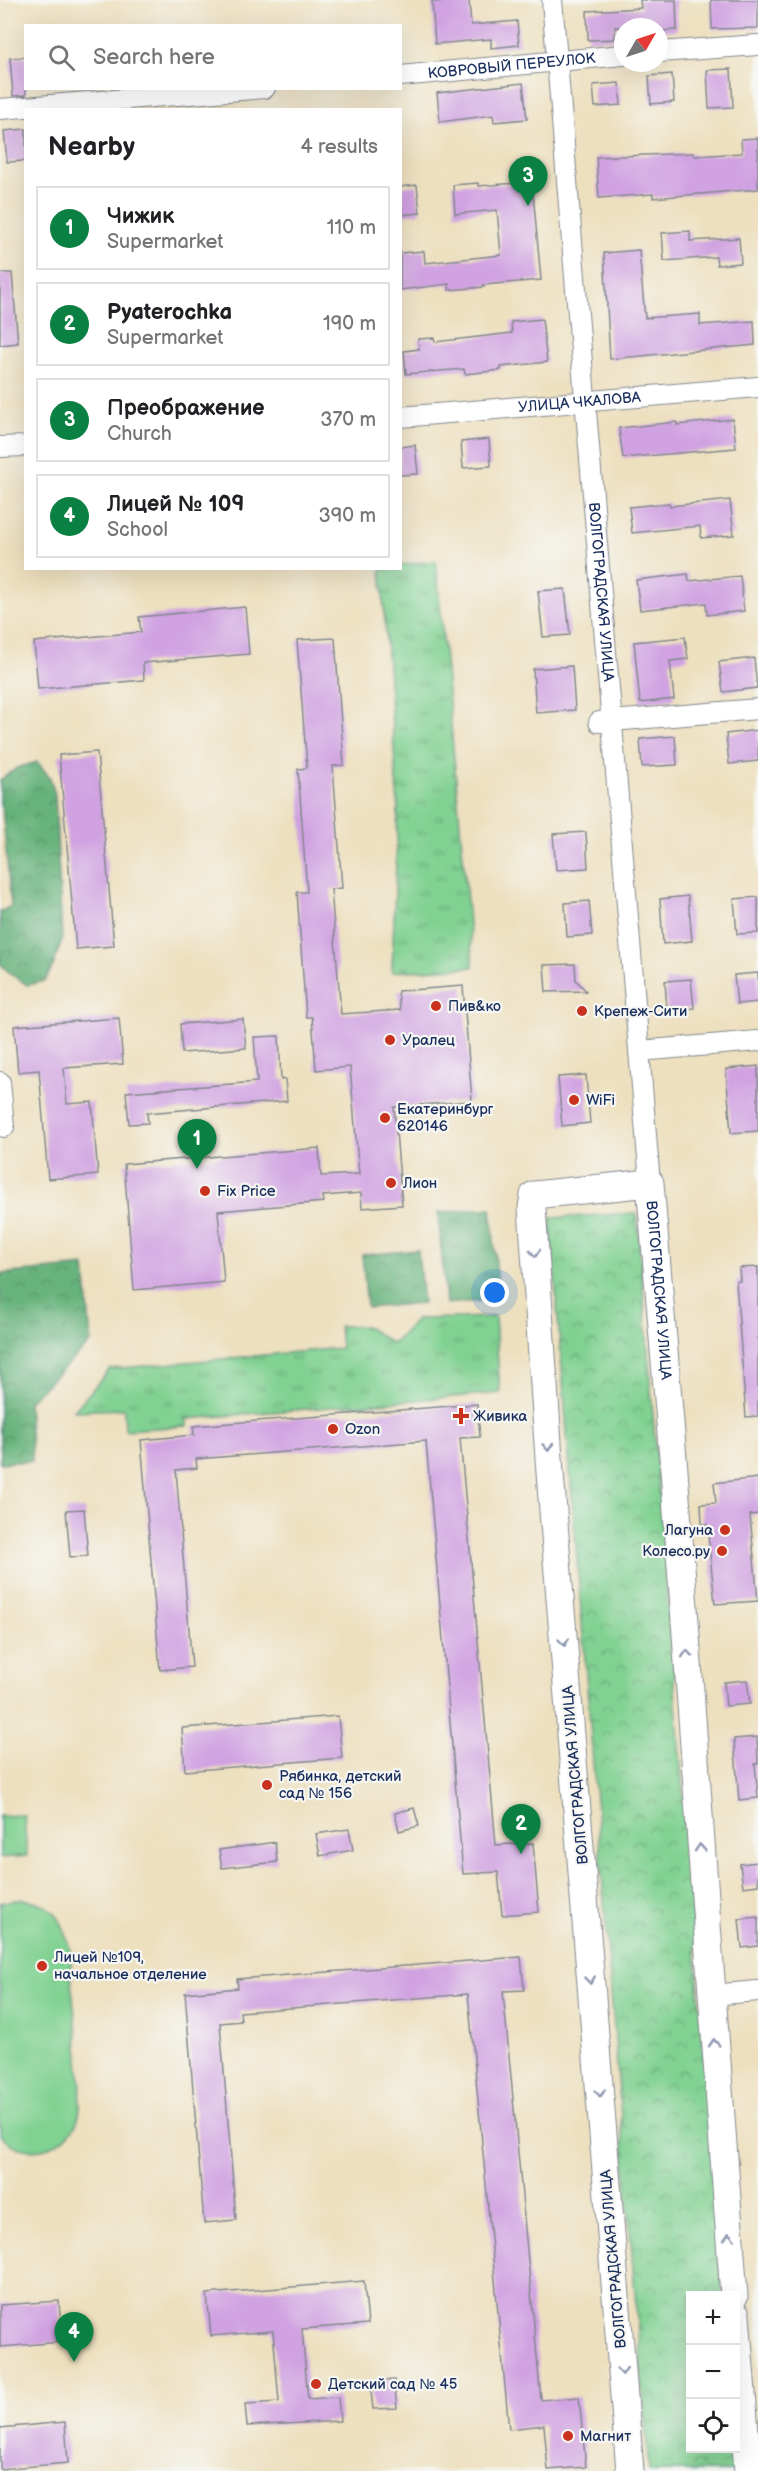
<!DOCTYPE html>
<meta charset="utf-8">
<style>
body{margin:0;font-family:"Balsamiq Sans",sans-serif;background:#f6f6f6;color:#202124}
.controls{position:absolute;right:18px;bottom:18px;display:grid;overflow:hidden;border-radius:0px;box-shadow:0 6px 24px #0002}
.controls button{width:54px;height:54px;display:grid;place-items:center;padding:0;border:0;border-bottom:2px solid #e0e0e0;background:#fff;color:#202124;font:30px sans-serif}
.compass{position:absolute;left:614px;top:18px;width:54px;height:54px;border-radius:50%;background:#fff;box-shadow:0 6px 24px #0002;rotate:51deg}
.you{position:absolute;left:495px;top:1293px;width:21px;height:21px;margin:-15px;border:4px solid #fff;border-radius:50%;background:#1a73e8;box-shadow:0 0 0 9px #1a73e833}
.badge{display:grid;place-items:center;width:39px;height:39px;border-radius:50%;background:#0b8043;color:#fff;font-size:20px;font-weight:700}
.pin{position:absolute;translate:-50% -50px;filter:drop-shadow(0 2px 3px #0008)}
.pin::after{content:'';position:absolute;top:32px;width:21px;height:18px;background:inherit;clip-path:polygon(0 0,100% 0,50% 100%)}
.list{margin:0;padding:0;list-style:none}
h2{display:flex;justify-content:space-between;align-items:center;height:78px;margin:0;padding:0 24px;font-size:26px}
h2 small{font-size:20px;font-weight:400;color:#757577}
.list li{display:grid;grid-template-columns:39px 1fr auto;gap:18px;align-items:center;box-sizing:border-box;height:84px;margin:0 12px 12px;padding:0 12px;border:2px solid #e0e0e0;border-radius:0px}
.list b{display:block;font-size:22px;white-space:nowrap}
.list p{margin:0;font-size:20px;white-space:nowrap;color:#757577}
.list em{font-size:20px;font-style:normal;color:#757577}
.icon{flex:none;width:33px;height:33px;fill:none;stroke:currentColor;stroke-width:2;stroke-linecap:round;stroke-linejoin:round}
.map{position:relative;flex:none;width:758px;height:2471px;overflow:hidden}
.search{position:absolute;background:#fff;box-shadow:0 6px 24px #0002;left:24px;top:24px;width:378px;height:66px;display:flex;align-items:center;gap:15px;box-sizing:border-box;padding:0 21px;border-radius:0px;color:#757577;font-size:22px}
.panel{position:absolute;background:#fff;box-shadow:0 6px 24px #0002;left:24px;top:108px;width:378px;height:462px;border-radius:0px}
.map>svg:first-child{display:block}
.grass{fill:url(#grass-tufts);stroke:#4e8078;stroke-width:1.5}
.forest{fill:url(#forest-crowns);stroke:#42716d;stroke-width:1.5}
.park{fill:url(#park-crowns);stroke:#4e8078;stroke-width:1.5}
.pitch{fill:#81d192;stroke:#4e8078;stroke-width:1.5}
.building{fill:#d0a2e1}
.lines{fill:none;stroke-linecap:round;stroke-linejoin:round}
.street-casing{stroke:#84888e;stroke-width:22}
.secondary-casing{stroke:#84888e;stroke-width:29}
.street{stroke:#fff;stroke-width:20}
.secondary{stroke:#fff;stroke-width:27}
.oneway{stroke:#8d97ae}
.poi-dot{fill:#c8321e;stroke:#f6f6f2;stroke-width:2}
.labels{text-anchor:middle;stroke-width:4.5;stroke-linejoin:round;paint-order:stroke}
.street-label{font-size:15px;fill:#1b2f5e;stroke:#f6f6f2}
.poi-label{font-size:15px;fill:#1b2f5e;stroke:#f6f6f2;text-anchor:start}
</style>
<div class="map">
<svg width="758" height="2471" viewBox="0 0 758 2471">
<defs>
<pattern id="grass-tufts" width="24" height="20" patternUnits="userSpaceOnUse" patternTransform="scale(1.5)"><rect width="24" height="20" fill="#81d192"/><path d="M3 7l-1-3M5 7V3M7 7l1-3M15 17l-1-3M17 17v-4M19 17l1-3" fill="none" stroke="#69aa7a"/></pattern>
<pattern id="forest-crowns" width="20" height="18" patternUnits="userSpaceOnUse" patternTransform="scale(1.5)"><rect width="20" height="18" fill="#68b37c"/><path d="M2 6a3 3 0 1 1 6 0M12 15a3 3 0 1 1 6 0" fill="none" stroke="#559269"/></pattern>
<pattern id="park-crowns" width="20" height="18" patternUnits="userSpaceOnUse" patternTransform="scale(1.5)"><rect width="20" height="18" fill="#81d192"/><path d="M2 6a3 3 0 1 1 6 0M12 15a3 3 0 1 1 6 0" fill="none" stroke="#69aa7a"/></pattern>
</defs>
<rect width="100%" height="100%" fill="#f6f6f2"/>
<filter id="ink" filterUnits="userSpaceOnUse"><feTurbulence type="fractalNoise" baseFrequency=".0167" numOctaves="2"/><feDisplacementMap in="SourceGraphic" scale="12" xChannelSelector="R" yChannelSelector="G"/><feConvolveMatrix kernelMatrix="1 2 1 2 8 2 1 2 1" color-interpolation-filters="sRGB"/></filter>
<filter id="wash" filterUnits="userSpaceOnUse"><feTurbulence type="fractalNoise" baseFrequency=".008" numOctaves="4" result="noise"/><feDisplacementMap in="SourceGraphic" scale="24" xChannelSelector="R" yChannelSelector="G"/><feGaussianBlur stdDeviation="1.35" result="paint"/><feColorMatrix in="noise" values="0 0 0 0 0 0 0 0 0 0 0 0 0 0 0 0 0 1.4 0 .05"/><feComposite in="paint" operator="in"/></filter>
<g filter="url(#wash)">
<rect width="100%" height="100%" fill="#ede0bf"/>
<!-- grass -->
<path class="grass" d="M436,561L473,967L392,972L398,806L381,569L400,568L401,565Z
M495,1317L500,1393L187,1419V1426L125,1430L124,1409L74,1411L110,1369L341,1348L339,1326H365L393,1344L417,1319Z"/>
<!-- forest -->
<path class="forest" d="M37,762L50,777L55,795L62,939L54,964L45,981L27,985L11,974L0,964V912L11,906L2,807L0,805V780L17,768Z
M491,1208L499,1299L446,1304L438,1213Z
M418,1250L423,1303L367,1308L362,1255Z
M85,1266L91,1342L28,1402L32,1461L0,1463V1274Z"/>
<!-- park -->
<path class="park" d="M637,1213L723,2295L690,2296V2448L735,2449L737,2471H649L550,1218Z"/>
<!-- pitch -->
<path class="pitch" d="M24,1815L27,1856L0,1858V1816Z
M22,1899C36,1901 48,1904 57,1916C62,1922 66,1934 68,1941C72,1955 71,1972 72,1987C74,2015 86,2095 78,2119C66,2151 22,2161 0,2135V1903Z"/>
<g id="blocks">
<!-- building -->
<path class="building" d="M469,0L471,25L517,21L519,45L491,48V39L435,44L432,2Z
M640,0H676L677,30L659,31V27H615V39L588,40L587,11L641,8Z
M711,0H758V28L712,29Z
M26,57V95L13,96L10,58Z
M731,69L733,107L709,108L707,70Z
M672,74L674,102L651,104L649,76Z
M523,83L527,119L494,122L493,115L440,122L437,93Z
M619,83L621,105L595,107L593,85Z
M26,129V161L7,162L4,131Z
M758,138V189L653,198V194L599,198L596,157L694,153V156L742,153L741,139Z
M532,182L541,280L483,285L484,287L449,290V284L400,290V253L424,251L425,263L501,255L497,210L455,214L453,185L478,183V186Z
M417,185L420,213L400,215V187Z
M690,231V241L739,238L741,263L717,265L716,257L664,261L662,233Z
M639,250L645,318L700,314V325L754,321L755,345L610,359L604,253Z
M0,273H12L18,343L0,345Z
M542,319L547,362L501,367V370L465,374L464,369L406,374L404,351L419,349L418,339L434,338L435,342L512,333L511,322Z
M733,419L736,448L623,458L619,428L677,422V425Z
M489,439L491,466L463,468L461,442Z
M415,445L418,474L400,475V447Z
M730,500L734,535L701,538L700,526L632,533L629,507L669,503L670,506Z
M688,574L689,581L740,576L744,611L707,615L706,603L640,610L636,580Z
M565,589L570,635L543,637L538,591Z
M245,607L249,654L143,663L144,680L38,689L34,642L141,632L139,617Z
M685,637L688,659L670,661L674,699L640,703L634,642Z
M335,638L344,765L333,766L342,888L331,889L341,1014L400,1010L398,991L463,986L472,1101L394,1107L402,1205L362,1208L361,1193L323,1196L324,1202L218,1211L224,1282L134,1290L124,1164L319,1148L321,1176L359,1174L350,1067L316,1070L312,1017H306L297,892H307L298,769L307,768L297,640Z
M754,658L757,688L723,692L719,662Z
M572,666L575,710L536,713L533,669Z
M758,730V761L729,764L726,734Z
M675,736L677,765L642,767L640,739Z
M97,752L114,946L76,949L59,755Z
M586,832L588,868L556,870L553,834Z
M688,896L692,941L663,944L660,899Z
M758,897V933L737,934L734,899Z
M589,901L592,935L567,937L565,903Z
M575,964L576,980L586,991L546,992L544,965Z
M758,973V1002L737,1004L734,975Z
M691,979L694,1008L667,1011L665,981Z
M119,1018L123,1064L64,1068L67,1104L92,1102L98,1175L48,1179L39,1070L18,1072L14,1026Z
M243,1019L246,1048L182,1053L180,1024Z
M279,1036L281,1080L285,1079L287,1101L147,1113L148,1123L129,1124L126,1092L257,1082L254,1037Z
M758,1066V1131L731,1133L726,1069Z
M586,1075L590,1123L562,1126L558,1077Z
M758,1267V1416L746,1417L736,1281H740L739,1268Z
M477,1404L480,1437L460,1438L496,1845L533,1843L539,1912L502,1915L498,1872L463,1874L426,1441L196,1459L197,1468L176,1470L192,1667L160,1670L141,1440L194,1435L193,1426Z
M758,1478V1514L750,1515L758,1601L715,1604L707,1524H702L701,1504L716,1503L714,1483Z
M84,1509L88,1556L70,1557L66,1510Z
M747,1680L750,1704L726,1706L724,1682Z
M338,1716L342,1758L185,1771L182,1728Z
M757,1737L758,1764H755L758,1798L739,1800L734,1739Z
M414,1808L419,1826L399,1831L395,1813Z
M349,1829L353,1850L320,1856L316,1834Z
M275,1842L277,1862L222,1868L219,1850Z
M758,1862V1885L743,1887L740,1864Z
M758,1917V1946L742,1948L739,1919Z
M521,1957L524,1990L503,1991L541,2400L579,2397L586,2467L548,2470L544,2425L509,2429L468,1994L240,2012L241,2021L220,2023L236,2220L204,2223L185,1993L238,1988L237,1979Z
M364,2281L368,2324L302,2329L308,2399L338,2397L340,2421L247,2426L245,2404L279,2402L273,2331L211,2336L207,2294Z
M59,2301L62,2342L0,2347V2305Z
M394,2380L397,2408L373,2409L370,2382Z
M65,2422L68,2463L0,2469V2428Z"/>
</g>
</g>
<g filter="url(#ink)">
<use href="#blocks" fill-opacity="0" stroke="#84888e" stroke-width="1.5"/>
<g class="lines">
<defs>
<g id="street">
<path id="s1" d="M552,0C584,394 619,788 650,1183"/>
<path d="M659,52L758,45"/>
<path id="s2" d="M400,76L623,55"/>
<path d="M0,109L265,88"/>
<path id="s3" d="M400,417L758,387"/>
<path d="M0,447L26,446"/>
<path d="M599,722L758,709"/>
<path d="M639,1051L758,1041"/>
<path d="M0,1082L4,1127"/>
<path d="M711,1995L758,1991"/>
</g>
<g id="secondary">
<path d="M736,2315L748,2471"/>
<path id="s4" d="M630,2471L550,1473L532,1208L534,1195L650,1183L674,1470L734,2296"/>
</g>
</defs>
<!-- street casing -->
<use href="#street" class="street-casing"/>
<!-- secondary casing -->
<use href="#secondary" class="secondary-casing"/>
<!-- street -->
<use href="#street" class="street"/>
<!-- secondary -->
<use href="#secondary" class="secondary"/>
</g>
<!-- one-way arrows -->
<defs><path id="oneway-chevron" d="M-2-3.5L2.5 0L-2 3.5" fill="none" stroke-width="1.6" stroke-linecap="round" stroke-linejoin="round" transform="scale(1.5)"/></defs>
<g class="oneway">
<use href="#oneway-chevron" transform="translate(535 1253) rotate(86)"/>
<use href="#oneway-chevron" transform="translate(548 1447) rotate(86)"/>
<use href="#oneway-chevron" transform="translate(564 1642) rotate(85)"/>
<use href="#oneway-chevron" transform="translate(687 1654) rotate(-94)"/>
<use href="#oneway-chevron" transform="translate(700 1848) rotate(-94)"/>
<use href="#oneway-chevron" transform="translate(590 1980) rotate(84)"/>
<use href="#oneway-chevron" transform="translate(714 2043) rotate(-94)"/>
<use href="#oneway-chevron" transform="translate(600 2093) rotate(85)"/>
<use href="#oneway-chevron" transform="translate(729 2237) rotate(-94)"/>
<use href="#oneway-chevron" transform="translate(622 2371) rotate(85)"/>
</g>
</g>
<!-- markers -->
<g class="poi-dot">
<circle cx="436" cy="1006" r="6"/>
<circle cx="582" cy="1011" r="6"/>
<circle cx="390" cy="1040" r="6"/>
<circle cx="574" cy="1100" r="6"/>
<circle cx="385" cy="1118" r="6"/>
<circle cx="391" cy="1183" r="6"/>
<circle cx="205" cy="1191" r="6"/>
<path d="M458 1407h6v6h6v6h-6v6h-6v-6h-6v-6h6z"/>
<circle cx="333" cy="1429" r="6"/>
<circle cx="725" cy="1530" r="6"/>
<circle cx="722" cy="1551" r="6"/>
<circle cx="267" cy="1785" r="6"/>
<circle cx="42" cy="1966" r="6"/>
<circle cx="316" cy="2384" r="6"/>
<circle cx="568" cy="2436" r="6"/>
</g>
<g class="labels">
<!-- street labels -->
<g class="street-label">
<text dy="5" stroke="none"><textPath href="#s2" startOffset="112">КОВРОВЫЙ ПЕРЕУЛОК</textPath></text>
<text dy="5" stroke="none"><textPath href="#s3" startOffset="180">УЛИЦА ЧКАЛОВА</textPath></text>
<text dy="5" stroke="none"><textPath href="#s1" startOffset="594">ВОЛГОГРАДСКАЯ УЛИЦА</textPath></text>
<text dy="5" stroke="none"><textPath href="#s4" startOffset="1504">ВОЛГОГРАДСКАЯ УЛИЦА</textPath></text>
<text transform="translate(575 1775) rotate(-95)" y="5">ВОЛГОГРАДСКАЯ УЛИЦА</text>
<text transform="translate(613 2259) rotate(-95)" y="5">ВОЛГОГРАДСКАЯ УЛИЦА</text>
</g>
<!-- poi labels -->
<g class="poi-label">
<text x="448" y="1011">Пив&amp;ко</text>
<text x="594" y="1016">Крепеж-Сити</text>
<text x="402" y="1045">Уралец</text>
<text x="586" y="1105">WiFi</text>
<text x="397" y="1114">Екатеринбург<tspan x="397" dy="17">620146</tspan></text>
<text x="403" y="1188">Лион</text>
<text x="217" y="1196">Fix Price</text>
<text x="473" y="1421">Живика</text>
<text x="345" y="1434">Ozon</text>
<text x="713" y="1535" text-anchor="end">Лагуна</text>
<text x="710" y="1556" text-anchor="end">Колесо.ру</text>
<text x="279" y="1781">Рябинка, детский<tspan x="279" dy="17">сад № 156</tspan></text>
<text x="54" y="1962">Лицей №109,<tspan x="54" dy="17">начальное отделение</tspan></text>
<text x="328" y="2389">Детский сад № 45</text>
<text x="580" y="2441">Магнит</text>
</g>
</g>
</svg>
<div class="controls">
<button>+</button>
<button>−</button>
<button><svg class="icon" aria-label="locate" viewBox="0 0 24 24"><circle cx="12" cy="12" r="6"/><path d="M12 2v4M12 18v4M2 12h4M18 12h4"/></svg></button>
</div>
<svg class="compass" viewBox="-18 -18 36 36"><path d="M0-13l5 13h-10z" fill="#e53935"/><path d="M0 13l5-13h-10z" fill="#757577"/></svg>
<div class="you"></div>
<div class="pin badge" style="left:197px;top:1169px">1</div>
<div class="pin badge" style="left:521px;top:1854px">2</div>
<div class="pin badge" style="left:528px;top:206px">3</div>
<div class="pin badge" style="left:74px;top:2362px">4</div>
<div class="search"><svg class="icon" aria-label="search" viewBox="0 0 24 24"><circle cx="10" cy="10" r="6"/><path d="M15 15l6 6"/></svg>Search here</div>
<section class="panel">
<h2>Nearby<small>4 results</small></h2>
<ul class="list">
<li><span class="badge">1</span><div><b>Чижик</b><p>Supermarket</p></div><em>110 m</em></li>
<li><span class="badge">2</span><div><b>Pyaterochka</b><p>Supermarket</p></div><em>190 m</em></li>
<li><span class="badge">3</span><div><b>Преображение</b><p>Church</p></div><em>370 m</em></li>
<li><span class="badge">4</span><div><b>Лицей № 109</b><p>School</p></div><em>390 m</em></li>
</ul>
</section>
</div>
